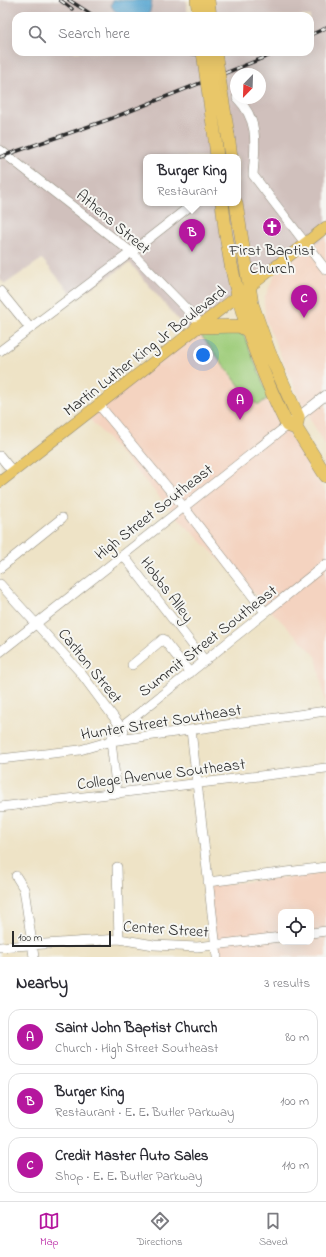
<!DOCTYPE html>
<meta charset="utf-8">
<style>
body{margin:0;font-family:"Indie Flower",sans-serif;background:#f2f2f3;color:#2b2b33}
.controls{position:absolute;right:12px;bottom:12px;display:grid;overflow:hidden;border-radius:8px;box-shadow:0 4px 16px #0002}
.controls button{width:36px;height:36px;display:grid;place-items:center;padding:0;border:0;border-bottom:1px solid #e1e1e2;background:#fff;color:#2b2b33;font:20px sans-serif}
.compass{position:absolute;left:230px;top:68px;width:36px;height:36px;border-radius:50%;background:#fff;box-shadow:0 4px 16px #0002;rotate:203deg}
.scale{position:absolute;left:12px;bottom:10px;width:99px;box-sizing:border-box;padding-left:4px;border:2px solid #2b2b2b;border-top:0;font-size:11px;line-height:14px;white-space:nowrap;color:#2b2b2b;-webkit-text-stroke:3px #f6f6f2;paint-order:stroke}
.you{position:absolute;left:203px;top:355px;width:14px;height:14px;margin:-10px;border:3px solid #fff;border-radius:50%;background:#1a73e8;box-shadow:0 0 0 6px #1a73e833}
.badge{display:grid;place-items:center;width:26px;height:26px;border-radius:50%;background:#b5179e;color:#fff;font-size:13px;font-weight:700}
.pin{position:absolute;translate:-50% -33px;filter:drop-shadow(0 1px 2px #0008)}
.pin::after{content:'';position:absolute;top:21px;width:14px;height:12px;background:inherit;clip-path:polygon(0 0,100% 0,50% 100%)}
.popup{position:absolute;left:143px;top:154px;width:98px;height:52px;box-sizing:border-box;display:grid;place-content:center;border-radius:8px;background:#fff;filter:drop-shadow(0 1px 3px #0005);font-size:13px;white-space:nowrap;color:#7c7c81}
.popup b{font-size:15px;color:#2b2b33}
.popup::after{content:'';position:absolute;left:50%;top:100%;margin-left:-8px;border:8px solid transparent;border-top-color:#fff}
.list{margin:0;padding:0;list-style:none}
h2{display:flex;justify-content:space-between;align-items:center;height:52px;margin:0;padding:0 16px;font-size:17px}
h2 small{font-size:13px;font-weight:400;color:#7c7c81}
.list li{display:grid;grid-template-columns:26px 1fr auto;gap:12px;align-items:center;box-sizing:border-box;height:56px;margin:0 8px 8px;padding:0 8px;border:1px solid #e1e1e2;border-radius:12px}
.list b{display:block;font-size:15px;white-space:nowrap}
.list p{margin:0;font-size:13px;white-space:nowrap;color:#7c7c81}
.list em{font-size:13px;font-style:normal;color:#7c7c81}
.icon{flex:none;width:22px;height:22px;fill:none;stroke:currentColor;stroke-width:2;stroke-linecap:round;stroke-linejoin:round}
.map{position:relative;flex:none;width:326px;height:957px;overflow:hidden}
.search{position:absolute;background:#fff;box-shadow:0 4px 16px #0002;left:12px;right:12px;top:12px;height:44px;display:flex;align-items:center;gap:10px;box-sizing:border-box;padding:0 14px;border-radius:12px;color:#7c7c81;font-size:15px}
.sheet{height:244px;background:#fff}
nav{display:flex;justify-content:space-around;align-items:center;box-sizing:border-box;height:56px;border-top:1px solid #e1e1e2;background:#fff;font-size:11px;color:#7c7c81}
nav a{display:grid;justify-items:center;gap:2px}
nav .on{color:#b5179e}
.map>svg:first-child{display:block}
.built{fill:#f4d3c0;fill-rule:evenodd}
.industrial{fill:#d0c0bc;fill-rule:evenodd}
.green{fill:#a0ce7d;stroke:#667c54}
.water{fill:#57a6d1;stroke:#41687e}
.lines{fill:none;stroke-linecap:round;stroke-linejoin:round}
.minor-casing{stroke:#8c8778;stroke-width:10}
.major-casing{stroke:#8c8778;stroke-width:12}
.highway-casing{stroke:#8c8778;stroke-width:14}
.minor{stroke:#fff;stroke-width:9}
.major{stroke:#e9c769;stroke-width:11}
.highway{stroke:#e9c769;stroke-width:13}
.rail-casing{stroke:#2b2b2b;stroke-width:3.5}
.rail{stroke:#f6f6f2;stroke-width:2;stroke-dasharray:6;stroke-linecap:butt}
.highway-bridge-casing{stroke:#8c8778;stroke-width:14;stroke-linecap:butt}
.highway-bridge{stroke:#e9c769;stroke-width:13}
.labels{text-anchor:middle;stroke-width:4;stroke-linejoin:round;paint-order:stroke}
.street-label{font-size:16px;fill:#2b2b2b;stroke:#f6f6f2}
.poi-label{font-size:16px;fill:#2b2b2b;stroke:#f6f6f2}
</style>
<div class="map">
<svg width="326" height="957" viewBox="0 0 326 957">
<rect width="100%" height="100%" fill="#f6f6f2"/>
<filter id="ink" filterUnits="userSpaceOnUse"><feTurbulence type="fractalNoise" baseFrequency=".025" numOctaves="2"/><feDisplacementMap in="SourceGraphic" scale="8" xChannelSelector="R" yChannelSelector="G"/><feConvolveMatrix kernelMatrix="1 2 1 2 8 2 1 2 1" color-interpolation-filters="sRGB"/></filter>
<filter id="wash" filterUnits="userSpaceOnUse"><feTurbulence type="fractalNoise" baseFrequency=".012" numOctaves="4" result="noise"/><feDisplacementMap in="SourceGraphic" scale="16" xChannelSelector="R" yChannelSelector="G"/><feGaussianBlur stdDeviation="0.9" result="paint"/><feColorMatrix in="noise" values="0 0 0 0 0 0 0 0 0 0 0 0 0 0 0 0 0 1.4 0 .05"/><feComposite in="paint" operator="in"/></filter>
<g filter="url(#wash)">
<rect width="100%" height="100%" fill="#eee3c6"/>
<!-- built -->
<path class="built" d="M326,236V447L301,403L265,319L264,299L275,274Z
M198,328L240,332L272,407L326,493V705L316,656L183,523L87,416Z
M326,873V957H208L216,956L207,886ZM281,912H311V942H281Z"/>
<!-- industrial -->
<path class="industrial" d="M0,0H186L188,16H16V52H192L193,56L208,59L207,52H310V16H203L201,0H326V236L190,334L130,263L75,298L42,259L5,284L0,279ZM236,74H260V98H236ZM146,157H238V203H146Z"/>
<!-- green -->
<path class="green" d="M233,329L243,333L269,397L259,405L254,402L249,403L240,392L242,389L200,334Z"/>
<!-- water -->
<path class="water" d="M114,0H152L149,16C137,16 115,20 111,4Z"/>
</g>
<g filter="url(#ink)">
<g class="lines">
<defs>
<path id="minor" d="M237,98C260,121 255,146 253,175L326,270
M0,150L131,252L201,324
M0,291L30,328
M0,351L138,247L194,203
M99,405L183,506L265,612
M0,456L13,472
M123,555L205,661
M0,568L62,518
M0,584L80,672L124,731
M0,652L326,395
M132,665L163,639L190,673
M191,730L217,957
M0,759L80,750L111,741L326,711
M117,794L111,741L113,734L326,564
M0,807L326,768
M117,867L119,939
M16,876L24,889L34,957
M208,882L326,867
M311,933L326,931
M0,947L119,939L154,945L197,947L281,937"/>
<path id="major" d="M0,482C109,396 218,312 326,227"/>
<path id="highway" d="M197,0L199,16
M208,0L210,16
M228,135L231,157
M215,139L217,157
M222,203C230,285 251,351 287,425L296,428
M236,203L252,304L269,352L298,417L296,428L326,476
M197,327L239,326L247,330"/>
</defs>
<!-- minor casing -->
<use href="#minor" class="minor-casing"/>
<!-- major casing -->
<use href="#major" class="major-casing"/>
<!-- highway casing -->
<use href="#highway" class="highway-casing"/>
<!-- minor -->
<use href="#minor" class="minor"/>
<!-- major -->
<use href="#major" class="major"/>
<!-- highway -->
<use href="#highway" class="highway"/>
<defs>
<path id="rail" d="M60,0L72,9
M69,0L94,16
M310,35L326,28
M173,52L197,54L216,52
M0,157L110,119L278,52"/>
</defs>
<!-- rail casing -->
<use href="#rail" class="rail-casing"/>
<!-- rail -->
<use href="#rail" class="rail"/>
<defs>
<path id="highway-bridge" d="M203,52L215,139
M215,52L228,135"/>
</defs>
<!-- highway-bridge casing -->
<use href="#highway-bridge" class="highway-bridge-casing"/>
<!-- highway-bridge -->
<use href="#highway-bridge" class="highway-bridge"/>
</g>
</g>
<!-- icons -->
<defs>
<symbol id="church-disc" viewBox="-11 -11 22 22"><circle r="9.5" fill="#b5179e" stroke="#f6f6f2"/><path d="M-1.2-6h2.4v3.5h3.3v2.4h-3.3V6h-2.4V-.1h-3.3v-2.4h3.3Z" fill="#fff"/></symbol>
</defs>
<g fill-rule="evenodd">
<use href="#church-disc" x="261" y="216" width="22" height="22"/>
</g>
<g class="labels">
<!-- street labels -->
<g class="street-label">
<text transform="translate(114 221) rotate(40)" y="6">Athens Street</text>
<text transform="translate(144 350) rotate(-38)" y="6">Martin Luther King Jr Boulevard</text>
<text transform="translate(153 511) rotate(-38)" y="6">High Street Southeast</text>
<text transform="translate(168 589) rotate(53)" y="6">Hobbs Alley</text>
<text transform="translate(207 640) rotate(-38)" y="6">Summit Street Southeast</text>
<text transform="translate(91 665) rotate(51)" y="6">Carlton Street</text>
<text transform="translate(161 721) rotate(-9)" y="6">Hunter Street Southeast</text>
<text transform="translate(161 773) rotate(-7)" y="6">College Avenue Southeast</text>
<text transform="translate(166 928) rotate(4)" y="6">Center Street</text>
</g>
<!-- poi labels -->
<g class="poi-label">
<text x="272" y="255">First Baptist<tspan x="272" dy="18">Church</tspan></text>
</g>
</g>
</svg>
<div class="controls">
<button><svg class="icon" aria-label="locate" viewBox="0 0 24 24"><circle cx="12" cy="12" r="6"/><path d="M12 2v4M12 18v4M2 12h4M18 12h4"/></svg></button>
</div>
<svg class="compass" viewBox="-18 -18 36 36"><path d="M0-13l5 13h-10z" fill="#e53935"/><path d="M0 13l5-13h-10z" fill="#7c7c81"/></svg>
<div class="scale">100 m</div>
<div class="you"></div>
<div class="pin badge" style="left:240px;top:420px">A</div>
<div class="pin badge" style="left:192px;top:252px">B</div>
<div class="popup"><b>Burger King</b>Restaurant</div>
<div class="pin badge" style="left:304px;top:318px">C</div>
<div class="search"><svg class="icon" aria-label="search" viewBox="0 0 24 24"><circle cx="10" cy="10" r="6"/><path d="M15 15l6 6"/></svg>Search here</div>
</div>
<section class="sheet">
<h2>Nearby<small>3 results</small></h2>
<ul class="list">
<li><span class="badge">A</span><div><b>Saint John Baptist Church</b><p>Church · High Street Southeast</p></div><em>80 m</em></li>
<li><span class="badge">B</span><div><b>Burger King</b><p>Restaurant · E. E. Butler Parkway</p></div><em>100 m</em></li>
<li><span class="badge">C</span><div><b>Credit Master Auto Sales</b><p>Shop · E. E. Butler Parkway</p></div><em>110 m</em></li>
</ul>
</section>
<nav>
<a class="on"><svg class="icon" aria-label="map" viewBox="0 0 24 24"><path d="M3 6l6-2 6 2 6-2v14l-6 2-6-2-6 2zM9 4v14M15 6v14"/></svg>Map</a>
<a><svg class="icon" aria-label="directions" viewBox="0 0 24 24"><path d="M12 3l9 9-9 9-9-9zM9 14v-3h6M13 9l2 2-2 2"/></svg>Directions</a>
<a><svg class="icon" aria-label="saved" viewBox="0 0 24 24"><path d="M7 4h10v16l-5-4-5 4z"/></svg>Saved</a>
</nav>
